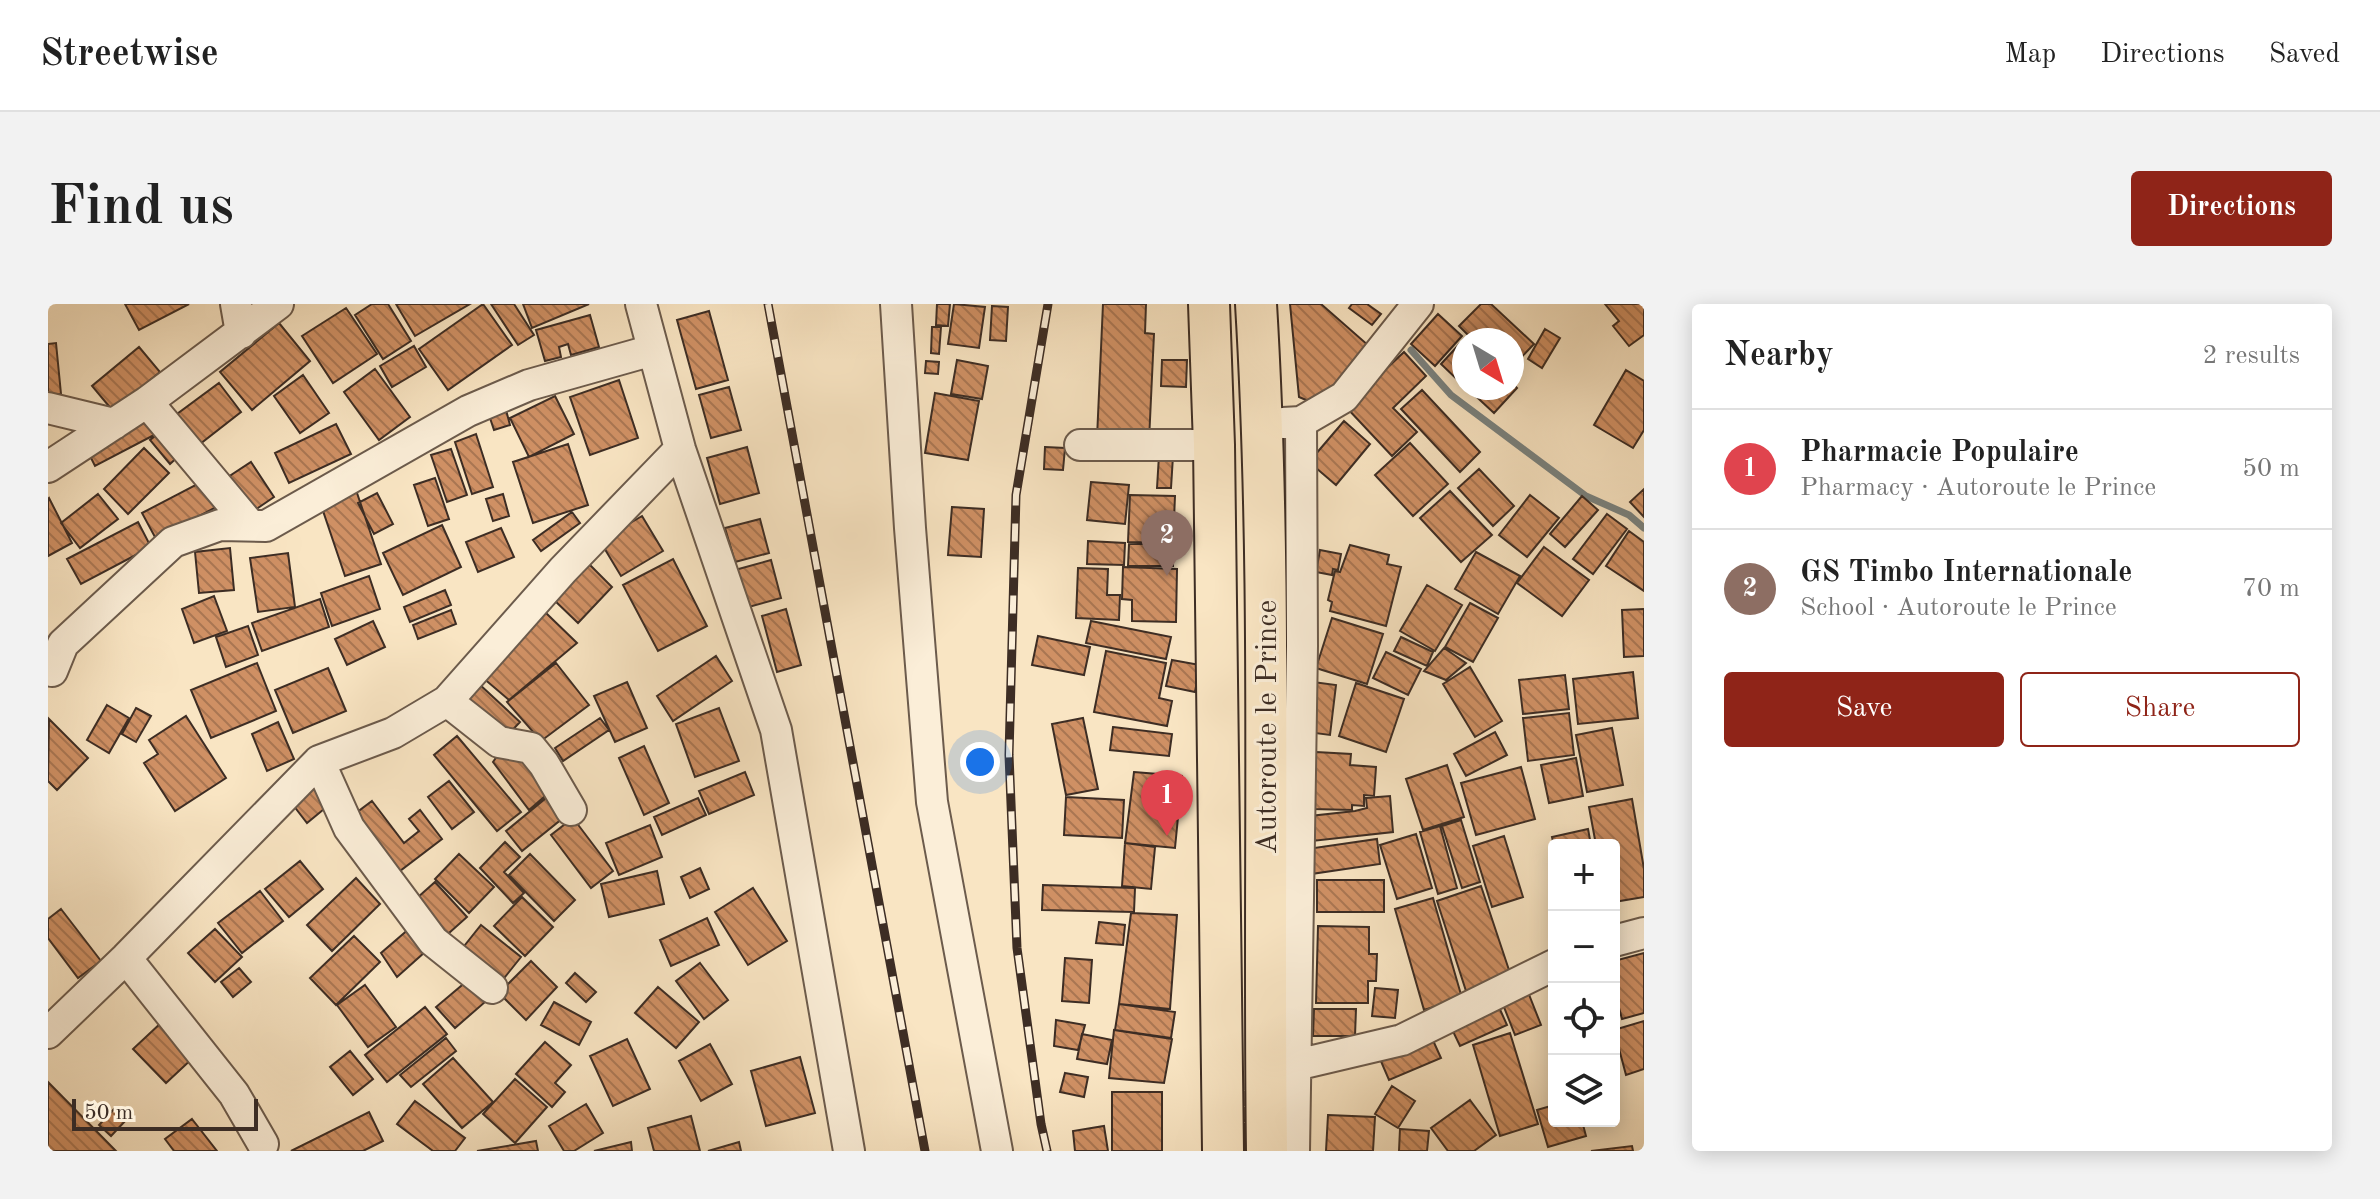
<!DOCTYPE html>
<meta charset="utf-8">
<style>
body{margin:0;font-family:"Old Standard TT",serif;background:#f2f2f2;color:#222}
.controls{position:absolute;right:24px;bottom:24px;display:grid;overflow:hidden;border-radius:8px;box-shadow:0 4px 20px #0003}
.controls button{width:72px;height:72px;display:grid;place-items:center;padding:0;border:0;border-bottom:2px solid #e0e0e0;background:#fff;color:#222;font:40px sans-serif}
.compass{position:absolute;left:1404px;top:24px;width:72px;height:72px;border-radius:50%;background:#fff;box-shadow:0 4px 20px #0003;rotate:142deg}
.scale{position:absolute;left:24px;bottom:20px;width:186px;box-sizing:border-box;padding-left:8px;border:4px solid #3d2d24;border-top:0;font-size:22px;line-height:28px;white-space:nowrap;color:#3d2d24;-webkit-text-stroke:6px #fbeed8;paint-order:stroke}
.you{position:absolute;left:932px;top:458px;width:28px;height:28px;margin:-20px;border:6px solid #fff;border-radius:50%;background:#1a73e8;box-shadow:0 0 0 12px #1a73e833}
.badge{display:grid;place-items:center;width:52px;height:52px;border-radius:50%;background:#8f2418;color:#fff;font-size:26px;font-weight:700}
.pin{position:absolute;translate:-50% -66px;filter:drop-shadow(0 2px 4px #0008)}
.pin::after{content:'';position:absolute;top:42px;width:28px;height:24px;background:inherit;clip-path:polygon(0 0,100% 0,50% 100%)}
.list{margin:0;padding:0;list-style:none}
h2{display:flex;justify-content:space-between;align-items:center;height:104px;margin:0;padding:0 32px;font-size:34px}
h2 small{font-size:26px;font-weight:400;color:#767676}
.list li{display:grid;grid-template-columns:52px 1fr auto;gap:24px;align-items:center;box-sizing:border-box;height:120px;padding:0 32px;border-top:2px solid #e0e0e0}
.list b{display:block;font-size:30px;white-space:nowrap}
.list p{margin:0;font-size:26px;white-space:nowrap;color:#767676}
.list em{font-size:26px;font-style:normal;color:#767676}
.actions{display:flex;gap:16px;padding:24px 32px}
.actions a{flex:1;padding:18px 0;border:2px solid #8f2418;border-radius:8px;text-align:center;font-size:28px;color:#8f2418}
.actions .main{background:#8f2418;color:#fff}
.icon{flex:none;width:44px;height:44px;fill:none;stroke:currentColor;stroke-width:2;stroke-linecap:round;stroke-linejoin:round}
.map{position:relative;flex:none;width:1596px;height:847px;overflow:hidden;border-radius:8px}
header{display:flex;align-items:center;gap:48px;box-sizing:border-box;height:112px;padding:0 40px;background:#fff;border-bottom:2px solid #e0e0e0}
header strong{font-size:38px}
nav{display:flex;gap:44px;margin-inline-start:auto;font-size:28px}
.intro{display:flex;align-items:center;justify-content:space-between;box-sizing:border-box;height:192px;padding:0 48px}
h1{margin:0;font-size:56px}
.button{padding:20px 36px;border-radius:8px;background:#8f2418;color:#fff;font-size:28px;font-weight:700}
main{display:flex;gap:48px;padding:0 48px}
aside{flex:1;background:#fff;border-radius:8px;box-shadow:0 4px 20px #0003}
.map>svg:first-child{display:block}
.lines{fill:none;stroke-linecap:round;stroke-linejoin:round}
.stream{stroke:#7a8380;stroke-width:7}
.building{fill:url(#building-back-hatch);stroke:#3d2d24;stroke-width:2}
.minor-casing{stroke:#6c5b4c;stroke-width:34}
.major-casing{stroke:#3d2d24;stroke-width:44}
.minor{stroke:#fbeed8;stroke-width:30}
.major{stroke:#f9e5c3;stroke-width:40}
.rail-casing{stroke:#3d2d24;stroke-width:9}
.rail{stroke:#fbeed8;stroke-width:6;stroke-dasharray:18;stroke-linecap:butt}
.labels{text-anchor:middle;stroke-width:6;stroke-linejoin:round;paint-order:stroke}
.street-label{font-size:30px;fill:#3d2d24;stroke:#fbeed8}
</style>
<header>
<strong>Streetwise</strong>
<nav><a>Map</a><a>Directions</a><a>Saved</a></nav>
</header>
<div class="intro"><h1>Find us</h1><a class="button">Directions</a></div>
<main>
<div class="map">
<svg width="1596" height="847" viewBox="0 0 1596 847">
<defs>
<pattern id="building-back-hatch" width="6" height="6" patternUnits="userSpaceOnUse" patternTransform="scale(2)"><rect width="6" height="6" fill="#cf9064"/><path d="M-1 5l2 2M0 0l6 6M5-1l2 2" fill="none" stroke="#a97652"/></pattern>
</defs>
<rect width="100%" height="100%" fill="#f9e5c3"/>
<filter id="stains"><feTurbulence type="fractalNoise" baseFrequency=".0025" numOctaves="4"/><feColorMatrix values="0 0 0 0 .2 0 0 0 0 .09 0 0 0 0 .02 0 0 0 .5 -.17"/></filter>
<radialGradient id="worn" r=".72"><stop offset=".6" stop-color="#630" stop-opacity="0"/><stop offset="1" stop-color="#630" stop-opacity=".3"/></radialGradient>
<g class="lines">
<!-- stream -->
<path class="stream" d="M1363,46L1403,91L1538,192L1581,211L1596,224"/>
</g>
<!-- building -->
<path class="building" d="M77,0H141L91,26Z
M324,0H340L363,37L335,55L307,11Z
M348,0H422L367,32Z
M435,0L464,41L400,86L371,45Z
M443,0H466L486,31L470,41Z
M475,0H541L484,24Z
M889,0H902L900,22L888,21Z
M906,0L937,3L931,44L900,40Z
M1055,0H1098L1097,29L1106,30L1101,137L1049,134Z
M1242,0H1273L1321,42L1270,101L1251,93Z
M1304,0H1319L1333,10L1324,21L1301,4Z
M1433,0H1443L1486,40L1464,63V36H1425L1411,22Z
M1557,0H1596V31L1581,42L1565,22L1571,17Z
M944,2L960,3L958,37L942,36Z
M298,4L329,50L285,79L254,32Z
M661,7L680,76L648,85L629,16Z
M1390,10L1414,32L1387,62L1363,40Z
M542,11L551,43L523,51L520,40L511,43L513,53L497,57L488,26Z
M231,19L262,57L204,106L172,68Z
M884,23H893L891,50L883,49Z
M1497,25L1512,34L1494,64L1480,55Z
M1416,35L1418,36L1416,82L1393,60Z
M8,39L13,90L0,92V40Z
M366,42L378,63L344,83L332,62Z
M91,43L112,68L65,107L44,82Z
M1356,48L1378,72L1345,104L1369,128L1344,152L1298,103Z
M909,56L940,62L934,95L903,90Z
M1114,56H1139L1138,83L1113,82Z
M878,57L891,58L890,70L877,69Z
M327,65L362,113L331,136L296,88Z
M1578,66L1596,77V126L1585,144L1546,121Z
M255,71L281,109L252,129L226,92Z
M571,76L590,134L542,151L522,93Z
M171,79L193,108L152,140L129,110Z
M1464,79L1469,84L1446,109L1419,84H1464Z
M681,83L693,126L663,134L651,91Z
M1374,86L1432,148L1412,168L1353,105Z
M887,89L931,97L920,156L877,149Z
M507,92L526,130L481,153L462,114Z
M458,106L462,121L446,126L441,111Z
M101,116L108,130L47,162L40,148Z
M1296,117L1322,140L1288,181L1261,158Z
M288,120L303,150L241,179L227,149Z
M115,126L134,149L122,160L102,136Z
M428,130L445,183L424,190L407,138Z
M1362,139L1400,180L1365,212L1327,171Z
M520,140L540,201L485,219L465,158Z
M699,143L711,189L672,200L659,154Z
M997,143L1017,144L1015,166L996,165Z
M96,144L121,169L80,210L56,185Z
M403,145L419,191L399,198L383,151Z
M1111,151L1125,152L1123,184H1109Z
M203,158L226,193L201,210L177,175Z
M1431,165L1466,202L1445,222L1410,184Z
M387,174L401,215L380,222L366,181Z
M159,175L172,201L108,235L94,209Z
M1043,178L1081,181L1077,220L1039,216Z
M1596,185V213L1582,198Z
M308,186L333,260L297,272L272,198Z
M1402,187L1444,231L1413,258L1372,214Z
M329,189L345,220L326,230L310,199Z
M50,190L70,215L32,244L13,219Z
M455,190L461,212L445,217L438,195Z
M1082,191L1127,192L1125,239L1080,238Z
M1482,191L1511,214L1479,253L1451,231Z
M1534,192L1550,206L1517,243L1502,230Z
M1,194L24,239L0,252V195Z
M904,203L936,205L933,253L900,251Z
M524,208L532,219L493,247L485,236Z
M1559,210L1579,225L1545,270L1525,255Z
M594,212L615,247L573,272L552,237Z
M712,215L721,249L687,258L677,224Z
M90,218L103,243L33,280L19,255Z
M394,221L413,263L355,291L335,249Z
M453,224L466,253L430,268L418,238Z
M1581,227L1596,238V287L1558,262Z
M1040,237L1077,239L1076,261L1039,260Z
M1081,240H1125V262H1080Z
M1302,241L1341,251L1339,260L1353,263L1338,322L1282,307L1284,298L1280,296L1287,267L1292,268Z
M1496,243L1541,276L1514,312L1469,279Z
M182,244L186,286L151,289L147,248Z
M1272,246L1293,250L1290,266L1285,265L1284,271L1268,268Z
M1428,248L1472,272L1450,310L1407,285Z
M240,249L247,303L210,308L202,254Z
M625,255L659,322L610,347L575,281Z
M723,256L733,294L697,304L687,266Z
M540,259L564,283L530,319L505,295Z
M1075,263L1129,265L1128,318L1084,317V296L1074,295Z
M1030,264L1060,265L1059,291H1072L1071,316L1028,314Z
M321,272L332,305L284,322L273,289Z
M1379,281L1414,301L1387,347L1352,327Z
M397,286L403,301L362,318L356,303Z
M166,292L179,327L146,339L134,305Z
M272,295L281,323L214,347L204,319Z
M1422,299L1450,314L1425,358L1397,343Z
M738,305L753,361L729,368L714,312Z
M1596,305V352L1576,353L1574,306Z
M403,306L408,320L370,335L365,321Z
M498,309L529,339L461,396L434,373Z
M1284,314L1335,330L1319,380L1268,364Z
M325,317L337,343L299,361L287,335Z
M1043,317L1123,333L1118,355L1038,339Z
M200,322L210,351L178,363L168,333Z
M990,332L1042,343L1036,371L984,361Z
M1353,333L1385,348L1379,362L1346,347Z
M1396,344L1418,359L1398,376L1376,367Z
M1058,347L1118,359L1111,394L1124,397L1119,422L1046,408Z
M1338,348L1373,365L1360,391L1325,374Z
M668,352L684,377L625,417L609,392Z
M1124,356L1152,361L1147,388L1118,382Z
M209,359L228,407L163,434L143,386Z
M508,359L541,401L493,437L459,398Z
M1422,363L1454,417L1427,433L1395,380Z
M280,364L298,407L245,429L227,386Z
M1585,368L1590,414L1530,420L1525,375Z
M1517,371L1521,405L1475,410L1471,376Z
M579,378L599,424L567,438L546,392Z
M1265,378L1288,381L1282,431L1259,428Z
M430,379L472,418L455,436L413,397Z
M1308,379L1356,395L1338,448L1291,432Z
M59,401L81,414L61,449L39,436Z
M88,404L103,412L88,438L74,430Z
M671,404L691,457L647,473L628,420Z
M1521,409L1526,451L1480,457L1475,414Z
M138,412L178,474L127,507L96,459L110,450L101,436Z
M552,414L561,426L515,457L507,444Z
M1035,414L1050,485L1018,491L1004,420Z
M1,415L40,454L9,486L0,477Z
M230,418L246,455L219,467L204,430Z
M1065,423L1124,430L1121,452L1062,446Z
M1564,424L1575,481L1539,488L1528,431Z
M1447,428L1459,451L1418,472L1406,450Z
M409,432L473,508L449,527L386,451Z
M596,442L621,499L596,511L571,454Z
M452,448H477L504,486L481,506L445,458Z
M1268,448L1303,450L1302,461L1328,463L1326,492L1316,491V502L1304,501V506L1265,505Z
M1528,454L1535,492L1501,499L1493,461Z
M1399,461L1416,513L1375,526L1358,475Z
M1473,463L1487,515L1428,531L1413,479Z
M697,468L706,491L661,510L651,487Z
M1086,468L1134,472L1127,544L1077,539Z
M269,475L287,496L259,519L242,497Z
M401,477L426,508L404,525L380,493Z
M503,490L520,510L474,547L458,527Z
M1342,492L1345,528L1255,538L1253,513L1307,507L1319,504L1318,494Z
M1018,493L1076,496L1074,534L1016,531Z
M650,494L658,511L614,531L606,513Z
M1584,495L1596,565V593L1566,598V541H1548L1541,503Z
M324,497L356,539L371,527L361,515L372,506L394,535L348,570L304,512Z
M525,514L565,567L543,584L503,531Z
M1413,516L1432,578L1414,584L1394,522Z
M602,521L614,553L571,571L558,539Z
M1392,522L1409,584L1390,590L1372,528Z
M1540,525L1543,541L1506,542L1504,533Z
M1368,530L1384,584L1349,595L1332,541Z
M1456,532L1475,593L1444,603L1425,542Z
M1329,535L1332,560L1263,570L1259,545Z
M457,538L472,553L456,568L476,589L465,599L432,564Z
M1077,539L1107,543L1103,585L1074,582Z
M411,550L446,583L421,609L387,575Z
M482,550L527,596L506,617L461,571Z
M252,557L275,585L241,613L217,585Z
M652,564L661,585L642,594L633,573Z
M609,567L616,600L561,613L553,580Z
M308,574L332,600L284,647L259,621Z
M1269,576H1336V608H1269Z
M387,578L419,613L392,637L360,602Z
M995,581L1087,584L1086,608L994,606Z
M1433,582L1463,672L1418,687L1389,597Z
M705,584L739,637L700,661L667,608Z
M212,587L235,617L194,649L170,619Z
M474,593L505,623L477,652L446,622Z
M1385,594L1414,694L1376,706L1347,605Z
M13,605L53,657L30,674L0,634V615Z
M1083,609L1129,611L1122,705L1071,700Z
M659,614L671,641L623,662L612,636Z
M1051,618L1077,621L1075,641L1048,639Z
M433,621L473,653L449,683L409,651Z
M1270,622L1321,623V650H1329L1328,677H1320V699H1268Z
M362,624L378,647L349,673L333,649Z
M167,625L194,653L167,678L140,649Z
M306,632L332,658L288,701L262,674Z
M1596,649V709L1574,715L1566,685V657Z
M1017,654L1044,656L1041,699L1014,697Z
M483,657L509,683L478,716L451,689Z
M652,659L680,696L656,715L628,677Z
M191,664L203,678L185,693L173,678Z
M527,669L548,688L538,698L518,679Z
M419,677L437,698L407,724L388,703Z
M317,681L348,723L320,743L289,701Z
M610,683L651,718L628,744L587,709Z
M1327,684L1350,686L1347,714L1324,712Z
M1480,688L1493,721L1467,731L1454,698Z
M506,698L543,718L531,741L493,721Z
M1071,700L1127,708L1123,734L1067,726Z
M1450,701L1459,721L1412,742L1402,721Z
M377,703L399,730L339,778L317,751Z
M1266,705H1308L1307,732H1265Z
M1008,716L1037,721L1030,746L1006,742Z
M1596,717V765L1578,771L1566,726Z
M114,718L147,752L118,779L85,745Z
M1066,726L1124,735L1116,779L1061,774Z
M1462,729L1490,820L1452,832L1425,741Z
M1034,730L1064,736L1059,760L1029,755Z
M1383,732L1393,754L1341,776L1332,755Z
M398,734L408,747L363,783L352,771Z
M579,735L602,785L565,802L542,752Z
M497,738L523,761L507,779L517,788L504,803L468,770Z
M662,740L684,780L653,797L631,757Z
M302,747L325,775L305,791L282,763Z
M752,753L767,809L718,822L703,767Z
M405,754L445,798L414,824L375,780Z
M1017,769L1040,773L1036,793L1012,788Z
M467,775L499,803L467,839L435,810Z
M0,778L68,847H0Z
M1344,782L1367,797L1350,824L1327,810Z
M1064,788H1114V847H1064Z
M1422,796L1448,831L1426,847H1400L1383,824Z
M367,797L417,834L407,847H385L349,820Z
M538,800L555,829L526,847H516L501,822Z
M1506,801V817H1534L1538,832L1500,843L1489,806Z
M67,804L79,815L63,832L51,821Z
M321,808L335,837L315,847H243Z
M1280,811L1327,813L1325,847H1278Z
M643,812L652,847H606L600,824Z
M144,815L169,847H126L117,835Z
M1056,822L1060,847H1027L1025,827Z
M1352,825L1381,827L1379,847H1351Z
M488,837L490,847H429Z
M583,838L584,847H546Z
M691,838L693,847H660Z
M1584,842L1585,847H1543Z"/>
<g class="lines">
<defs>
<path id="minor" d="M188,0L193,29
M593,0L632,145L728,426L801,847
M848,0L862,224L884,498L949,847
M99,98L202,221
M0,104L66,120
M1235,119L1253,118L1296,93L1370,0
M1032,141H1166
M0,163L99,98L230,0
M4,367L15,340L125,238L172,221L218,222L420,107L481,81L605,46
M399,397L451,438L483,444L496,460L523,506
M271,457L301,524L385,637L444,684
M1566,637L1596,629
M78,654L186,790L215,840
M0,729L78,654L271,457L345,429L399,397L515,266L632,145
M1248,761L1354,736L1506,661
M1246,847L1254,342L1253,118"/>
<path id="major" d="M1161,0L1166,141L1175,847
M1208,0C1225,282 1215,565 1219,847"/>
</defs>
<!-- minor casing -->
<use href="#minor" class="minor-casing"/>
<!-- major casing -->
<use href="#major" class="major-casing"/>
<!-- minor -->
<use href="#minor" class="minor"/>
<!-- major -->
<use href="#major" class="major"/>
<defs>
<path id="rail" d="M720,0L877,847
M999,847L993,820L969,644L961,451L968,191L1000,0"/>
</defs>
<!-- rail casing -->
<use href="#rail" class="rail-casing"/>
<!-- rail -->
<use href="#rail" class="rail"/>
</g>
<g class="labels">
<!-- street labels -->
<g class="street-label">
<text transform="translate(1218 423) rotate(-90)" y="10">Autoroute le Prince</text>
</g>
</g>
<rect width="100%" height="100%" filter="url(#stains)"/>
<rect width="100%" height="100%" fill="url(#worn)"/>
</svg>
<div class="controls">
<button>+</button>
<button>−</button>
<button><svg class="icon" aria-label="locate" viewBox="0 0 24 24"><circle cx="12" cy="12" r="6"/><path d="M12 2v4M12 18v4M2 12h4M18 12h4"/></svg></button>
<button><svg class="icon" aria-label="layers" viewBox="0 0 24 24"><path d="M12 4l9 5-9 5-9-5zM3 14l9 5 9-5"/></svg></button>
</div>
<svg class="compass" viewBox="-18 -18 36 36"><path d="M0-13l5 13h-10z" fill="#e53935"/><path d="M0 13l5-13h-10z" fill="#767676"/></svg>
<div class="scale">50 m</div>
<div class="you"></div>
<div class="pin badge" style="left:1119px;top:532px;background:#e0444e">1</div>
<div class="pin badge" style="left:1119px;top:272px;background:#8d6e63">2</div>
</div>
<aside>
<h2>Nearby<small>2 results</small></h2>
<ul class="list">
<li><span class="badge" style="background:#e0444e">1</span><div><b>Pharmacie Populaire</b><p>Pharmacy · Autoroute le Prince</p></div><em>50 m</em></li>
<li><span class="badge" style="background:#8d6e63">2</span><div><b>GS Timbo Internationale</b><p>School · Autoroute le Prince</p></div><em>70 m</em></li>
</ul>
<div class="actions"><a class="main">Save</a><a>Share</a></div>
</aside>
</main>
